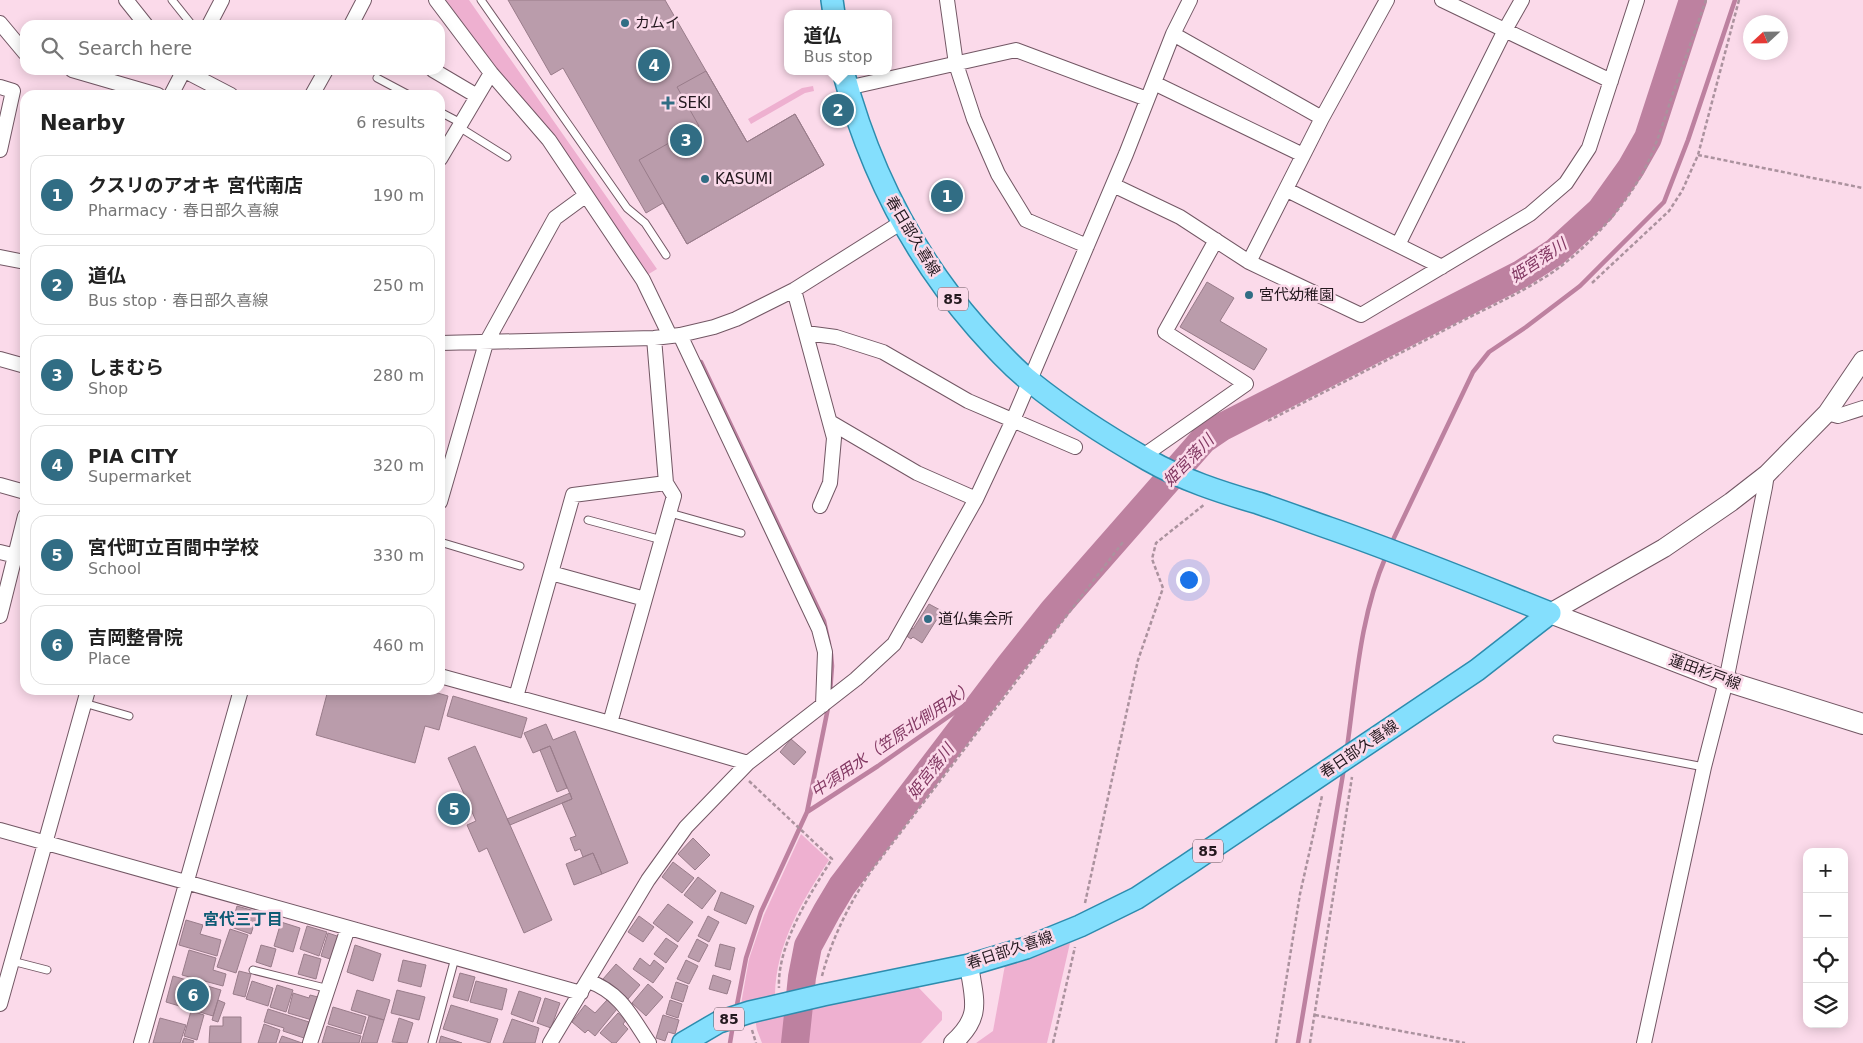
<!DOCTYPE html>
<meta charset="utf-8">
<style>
body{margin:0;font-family:"DejaVu Sans","Noto Sans JP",sans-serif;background:#f2f2f2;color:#222}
.controls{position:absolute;right:15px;bottom:15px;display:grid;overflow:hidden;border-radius:10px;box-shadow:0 2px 12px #0003}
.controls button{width:45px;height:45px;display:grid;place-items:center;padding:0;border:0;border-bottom:1px solid #e0e0e0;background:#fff;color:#222;font:25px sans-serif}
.compass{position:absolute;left:1743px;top:15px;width:45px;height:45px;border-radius:50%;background:#fff;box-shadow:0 2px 12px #0003;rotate:248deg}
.you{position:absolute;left:1188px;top:579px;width:18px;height:18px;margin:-12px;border:4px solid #fff;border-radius:50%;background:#1a73e8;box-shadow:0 0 0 8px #1a73e833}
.badge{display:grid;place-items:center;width:32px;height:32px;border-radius:50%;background:#316d84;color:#fff;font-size:16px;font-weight:700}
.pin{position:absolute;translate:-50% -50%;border:2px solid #fff;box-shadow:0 1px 5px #0006}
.popup{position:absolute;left:784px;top:10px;width:108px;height:65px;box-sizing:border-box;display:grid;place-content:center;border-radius:10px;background:#fff;filter:drop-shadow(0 1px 4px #0005);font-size:16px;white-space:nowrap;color:#767676}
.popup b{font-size:19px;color:#222}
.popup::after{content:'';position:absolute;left:50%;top:100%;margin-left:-10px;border:10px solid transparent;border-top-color:#fff}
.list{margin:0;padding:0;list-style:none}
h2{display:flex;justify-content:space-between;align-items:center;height:65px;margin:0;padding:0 20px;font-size:21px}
h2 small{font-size:16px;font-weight:400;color:#767676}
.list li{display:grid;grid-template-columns:32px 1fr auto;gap:15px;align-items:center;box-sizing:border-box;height:80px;margin:0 10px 10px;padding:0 10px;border:1px solid #e0e0e0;border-radius:15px}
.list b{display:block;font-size:19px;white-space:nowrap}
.list p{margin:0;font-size:16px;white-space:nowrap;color:#767676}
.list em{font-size:16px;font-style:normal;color:#767676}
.icon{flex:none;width:28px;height:28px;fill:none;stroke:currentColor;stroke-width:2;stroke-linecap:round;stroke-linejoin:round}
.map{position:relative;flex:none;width:1863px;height:1043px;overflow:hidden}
.search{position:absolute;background:#fff;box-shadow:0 2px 12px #0003;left:20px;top:20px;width:425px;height:55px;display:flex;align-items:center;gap:12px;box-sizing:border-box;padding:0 18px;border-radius:15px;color:#767676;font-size:19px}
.panel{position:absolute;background:#fff;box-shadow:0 2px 12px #0003;left:20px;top:90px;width:425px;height:605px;border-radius:15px}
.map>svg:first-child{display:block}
.green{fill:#eeb0d0}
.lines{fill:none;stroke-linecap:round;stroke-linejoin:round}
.stream{stroke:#bd81a0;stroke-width:4.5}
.river{stroke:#bd81a0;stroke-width:28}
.building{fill:#ba9cab;stroke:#997c8a}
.service-casing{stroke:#725764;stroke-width:9}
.minor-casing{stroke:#725764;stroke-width:16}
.tertiary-casing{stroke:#725764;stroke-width:20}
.secondary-casing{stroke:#725764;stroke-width:22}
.primary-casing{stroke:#2d8cae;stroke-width:24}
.path{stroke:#ab929e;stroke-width:2.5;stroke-dasharray:4 2.5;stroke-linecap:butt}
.service{stroke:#fff;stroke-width:7}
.minor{stroke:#fff;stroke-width:14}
.tertiary{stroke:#fff;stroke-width:18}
.secondary{stroke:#fff;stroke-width:20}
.primary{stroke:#84dffd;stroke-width:21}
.poi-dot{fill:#316d84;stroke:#fbdaea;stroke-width:2}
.labels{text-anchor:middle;stroke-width:5;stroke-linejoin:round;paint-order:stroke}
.shield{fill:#fbdaea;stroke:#64525b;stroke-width:1}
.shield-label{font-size:14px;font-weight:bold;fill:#23181e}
.poi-label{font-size:15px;fill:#23181e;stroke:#fbdaea;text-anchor:start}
.street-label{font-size:15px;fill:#23181e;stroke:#fbdaea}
.water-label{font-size:16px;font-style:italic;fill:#833963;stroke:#fbdaea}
.neighbourhood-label{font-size:16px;font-weight:bold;fill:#0d5b74;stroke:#fbdaea}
</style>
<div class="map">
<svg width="1863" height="1043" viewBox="0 0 1863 1043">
<rect width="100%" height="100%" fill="#fbdaea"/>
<!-- green -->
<path class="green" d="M446,0H469L657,269L647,275L552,134L495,67Z
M813,86L814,91L805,93L751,124L748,119L802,88Z
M801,834L829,860C802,901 776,944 775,995L741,1004L749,959L764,915Z
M1070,943L1047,1043H976L993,1031L1005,965Z
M918,987L942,1012V1020L921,1043H803L808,1009Z
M791,1013L787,1043H762L757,1030L755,1019Z"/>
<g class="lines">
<!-- stream -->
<path class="stream" d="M701,362L824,621L829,644
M1391,544L1473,372L1489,352L1526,327L1580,286L1664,202L1688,140L1735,0
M830,693L832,666L831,654
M1347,748C1356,684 1360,616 1386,556
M807,812L829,703
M736,1010L746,958L761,912L807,812L878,766L995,684
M730,1043L733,1025
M1298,1043L1344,768"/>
<!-- river -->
<path class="river" d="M795,1043L802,977L808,946L827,911L842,886L1010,665L1053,611L1203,440L1222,427L1521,274L1555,252L1601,210L1631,168L1648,138L1693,0"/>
</g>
<!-- building -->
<path class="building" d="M508,0H665L747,142L795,114L824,165L687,244L663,203L646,213L563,68L551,75Z
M706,71L747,142L795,114L824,165L687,244L639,160L699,126L677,87Z
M1207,282L1234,298L1220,321L1267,349L1254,370L1180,327Z
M929,604L942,611L922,643L913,637L911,639L905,635L910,627L913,629Z
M328,690H427L448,696L439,730L425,726L415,763L316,735Z
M453,696L527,718L521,738L447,716Z
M546,724L553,740L575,731L628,863L602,874L593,853L583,857L580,849L575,851L570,838L576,836L562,803L572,799L550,746L533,753L524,733Z
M791,739L806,752L794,765L780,752Z
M475,746L552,920L524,933L487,848L479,852L467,825L476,821L448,758Z
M550,746L567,788L557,792L540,750Z
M570,793L572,799L510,825L507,819Z
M693,838L710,855L695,870L678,854Z
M593,853L602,874L574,885L566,864Z
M673,862L694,878L682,893L662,877Z
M698,877L716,891L702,909L684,895Z
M721,892L754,906L746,924L714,910Z
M668,904L693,922L678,942L653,923Z
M237,906L258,912L251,934L231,927Z
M639,916L654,927L643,942L628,932Z
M708,916L719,922L709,942L698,936Z
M186,920L203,925L200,934L221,940L217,956L179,945Z
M281,922L300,928L293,952L274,946Z
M307,926L327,932L319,956L300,949Z
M230,929L248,935L236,973L217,967Z
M328,933L340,937L333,960L321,956Z
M666,938L678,946L666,963L654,954Z
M697,939L708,945L699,962L688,957Z
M720,944L735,948L730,970L715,966Z
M261,945L276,949L271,967L256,962Z
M355,945L381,954L373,981L347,972Z
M189,950L216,958L213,970L226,974L223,986L182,975Z
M304,954L321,959L316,979L298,974Z
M640,958L650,966L654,960L664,968L653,983L633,969Z
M403,960L426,965L421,987L398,981Z
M686,960L698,966L689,984L677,979Z
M616,964L640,985L628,999L603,979Z
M239,971L251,974L245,997L233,994Z
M460,973L475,977L468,1001L453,997Z
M713,975L731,981L727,994L709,989Z
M173,976L221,990L213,1016L166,1002Z
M252,981L273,988L268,1006L246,999Z
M476,981L507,989L502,1010L470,1002Z
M676,982L688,986L683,1002L671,998Z
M648,984L663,997L646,1016L632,1003Z
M277,985L293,990L286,1012L270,1007Z
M357,990L390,1000L384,1020L351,1010Z
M397,990L425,997L419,1020L391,1013Z
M519,991L541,998L533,1022L511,1014Z
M293,993L309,998L310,995L318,997L312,1020L288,1013Z
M545,998L560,1003L551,1028L537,1023Z
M218,1000L225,1003L218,1022L212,1020Z
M607,1000L617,1009L595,1036L588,1030L585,1033L572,1022L585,1005L595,1013Z
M670,1000L682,1004L678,1018L666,1014Z
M451,1005L498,1019L490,1043L443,1029Z
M333,1007L366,1017L361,1034L328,1024Z
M268,1009L309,1022L304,1038L283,1031L284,1028L264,1022Z
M191,1011L204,1015L197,1040L184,1036Z
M618,1013L626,1020L623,1024L628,1029L616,1043H612L600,1033Z
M663,1015L679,1020L675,1034L668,1032L665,1041L656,1038Z
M369,1016L384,1020L377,1043H361Z
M223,1017H241V1043H209L210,1026H223Z
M160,1018L186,1025L180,1043H153Z
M399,1018L413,1023L407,1043L392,1042Z
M512,1019L539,1028L535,1043H503Z
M264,1024L280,1030L276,1043H258Z
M327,1026L361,1036L359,1043H322Z
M282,1036L302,1043H279Z
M441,1036L462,1043H439Z
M184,1038L194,1041L193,1043H182Z"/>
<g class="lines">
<defs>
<path id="service" d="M172,0L192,25
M481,0L627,208L645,223L666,255
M377,78L409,95
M440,112L461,123
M459,127L507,157
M670,513L741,533
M588,520L662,540
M440,542L520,566
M84,703L129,716
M1557,739L1704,767
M12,961L47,970
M253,970L329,989
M432,1043L455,958"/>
<path id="minor" d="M126,0L146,25
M436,0L491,73L549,140L643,280L670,336
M947,0L956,64L974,119L998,174L1026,220L1087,246
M1442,0L1611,81
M0,23L25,53
M209,25L222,0
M351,25L364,0
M1173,34L1322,118
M72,70L158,95
M183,70L231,95
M433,70L477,96
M1154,83L1303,155
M0,87L13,91L0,150
M847,88L1016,50L1147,99
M171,95L184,70
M312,95L326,70
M440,159L491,73
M1113,185L1180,217L1249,262L1361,315L1530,214L1566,183L1589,148L1637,0
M1287,190L1442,267
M1398,245L1505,30L1522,0
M0,257L25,262
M1249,262L1322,118L1387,0
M794,290L834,438L830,483L820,506
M806,333L836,337L883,352L968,401L1075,447
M680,335L819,629L825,652L823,705
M440,343L654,338L680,335L714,327L736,319L794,290L902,222
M0,359L25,366
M1827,413L1838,416L1863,408
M830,422L917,473L976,499
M1143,456L1246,384L1165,332L1216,240
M0,485L25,492
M440,502L486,343L555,218L585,196
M0,552L24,558
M551,573L645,599
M0,616L25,516
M440,676L610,723L748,763
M516,697L573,495L666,483
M610,723L674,496L666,483L654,338
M0,830L581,993
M588,981C620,992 631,1016 649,1043
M0,1004L88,690
M141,1043L241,690
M310,1043L348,928
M550,1043L648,880L686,827L748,763L856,679L894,644L976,499L1013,420L1126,154L1173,34L1190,0
M1644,1043L1704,767L1726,681L1765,487L1767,474"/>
<path id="tertiary" d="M1550,613L1664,548L1731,502L1767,474L1827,413L1863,360
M953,1043C983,1016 974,1000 969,965"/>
<path id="secondary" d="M1550,613L1726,681L1863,724"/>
<path id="primary" d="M832,0L834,14
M843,71C868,166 912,254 977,328C994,347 1011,366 1031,382C1067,411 1108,437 1148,460C1183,480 1220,492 1258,503C1282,511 1306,520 1329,528C1404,554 1477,584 1550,613
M683,1043L719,1022L750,1012L823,995L969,965L1026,948L1080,926L1137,898L1184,867L1477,670L1550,613"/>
</defs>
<!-- service casing -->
<use href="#service" class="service-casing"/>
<!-- minor casing -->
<use href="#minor" class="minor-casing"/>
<!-- tertiary casing -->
<use href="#tertiary" class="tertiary-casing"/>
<!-- secondary casing -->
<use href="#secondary" class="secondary-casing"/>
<!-- primary casing -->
<use href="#primary" class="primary-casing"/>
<!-- path -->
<path class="path" d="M1698,155L1863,188
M1592,283L1669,211L1682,191L1698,155L1739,0
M1268,421C1331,388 1394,357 1456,324C1489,307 1523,292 1553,272C1588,247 1621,211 1642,174C1656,148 1664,120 1673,93C1684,62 1695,31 1706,0
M749,781L832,859C810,894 777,945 779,988
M1085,903L1138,660L1163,588L1152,559L1156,543L1205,504
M822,976C832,938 849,904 871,871L1123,542
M1315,1015L1465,1043
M752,1030L756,1043
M1053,1043L1075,947
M1276,1043L1300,894L1322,796
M1310,1043L1352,777"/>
<!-- service -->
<use href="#service" class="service"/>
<!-- minor -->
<use href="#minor" class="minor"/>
<!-- tertiary -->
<use href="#tertiary" class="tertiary"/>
<!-- secondary -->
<use href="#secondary" class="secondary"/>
<!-- primary -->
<use href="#primary" class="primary"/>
</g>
<!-- markers -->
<g class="poi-dot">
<circle cx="625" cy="23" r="5"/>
<path d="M665.5 95.5h5v5h5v5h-5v5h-5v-5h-5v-5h5z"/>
<circle cx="705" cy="179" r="5"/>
<circle cx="1249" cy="295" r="5"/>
<circle cx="928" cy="619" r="5"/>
</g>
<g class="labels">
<!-- shield labels -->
<g class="shield">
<rect x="938" y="287.5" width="30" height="23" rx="4"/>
<rect x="1193" y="839.5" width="30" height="23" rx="4"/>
<rect x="714" y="1007.5" width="30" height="23" rx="4"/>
</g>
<g class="shield-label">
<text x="953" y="304">85</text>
<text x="1208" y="856">85</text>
<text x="729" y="1024">85</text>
</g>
<!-- poi labels -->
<g class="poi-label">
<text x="635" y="28">カムイ</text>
<text x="678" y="108">SEKI</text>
<text x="715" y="184">KASUMI</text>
<text x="1259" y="300">宮代幼稚園</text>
<text x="938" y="624">道仏集会所</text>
</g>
<!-- street labels -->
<g class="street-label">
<text transform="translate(913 236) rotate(59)" y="5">春日部久喜線</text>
<text transform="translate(1705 672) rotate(20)" y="5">蓮田杉戸線</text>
<text transform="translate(1359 749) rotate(-34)" y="5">春日部久喜線</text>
<text transform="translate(1010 950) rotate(-18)" y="5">春日部久喜線</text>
</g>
<!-- water labels -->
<g class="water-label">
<text transform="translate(1538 260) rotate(-34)" y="6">姫宮落川</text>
<text transform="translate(1188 460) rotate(-46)" y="6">姫宮落川</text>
<text transform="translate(892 739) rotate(-34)" y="6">中須用水（笠原北側用水）</text>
<text transform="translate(930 771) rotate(-52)" y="6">姫宮落川</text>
</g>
<!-- neighbourhood labels -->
<g class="neighbourhood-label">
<text x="243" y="925">宮代三丁目</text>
</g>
</g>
</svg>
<div class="controls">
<button>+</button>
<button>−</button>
<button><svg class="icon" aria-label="locate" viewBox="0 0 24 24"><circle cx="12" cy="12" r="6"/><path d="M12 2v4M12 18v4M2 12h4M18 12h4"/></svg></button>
<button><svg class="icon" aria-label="layers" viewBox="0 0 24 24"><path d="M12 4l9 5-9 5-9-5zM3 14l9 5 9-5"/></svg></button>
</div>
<svg class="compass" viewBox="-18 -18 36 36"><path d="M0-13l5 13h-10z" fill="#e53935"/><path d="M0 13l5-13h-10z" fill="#767676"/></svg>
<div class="you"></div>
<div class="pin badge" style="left:947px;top:196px">1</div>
<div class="pin badge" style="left:838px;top:110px">2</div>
<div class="popup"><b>道仏</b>Bus stop</div>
<div class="pin badge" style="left:686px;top:140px">3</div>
<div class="pin badge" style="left:654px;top:65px">4</div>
<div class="pin badge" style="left:454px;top:809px">5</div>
<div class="pin badge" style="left:193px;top:995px">6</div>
<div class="search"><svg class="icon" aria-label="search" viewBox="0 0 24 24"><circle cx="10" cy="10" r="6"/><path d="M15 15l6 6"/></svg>Search here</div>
<section class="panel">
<h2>Nearby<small>6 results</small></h2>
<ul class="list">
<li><span class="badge">1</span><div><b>クスリのアオキ 宮代南店</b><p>Pharmacy · 春日部久喜線</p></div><em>190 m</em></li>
<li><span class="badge">2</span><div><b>道仏</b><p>Bus stop · 春日部久喜線</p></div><em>250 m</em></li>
<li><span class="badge">3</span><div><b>しまむら</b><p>Shop</p></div><em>280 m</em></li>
<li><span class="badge">4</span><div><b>PIA CITY</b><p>Supermarket</p></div><em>320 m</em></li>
<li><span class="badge">5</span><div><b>宮代町立百間中学校</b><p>School</p></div><em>330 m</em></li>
<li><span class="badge">6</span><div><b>吉岡整骨院</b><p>Place</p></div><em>460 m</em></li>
</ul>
</section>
</div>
